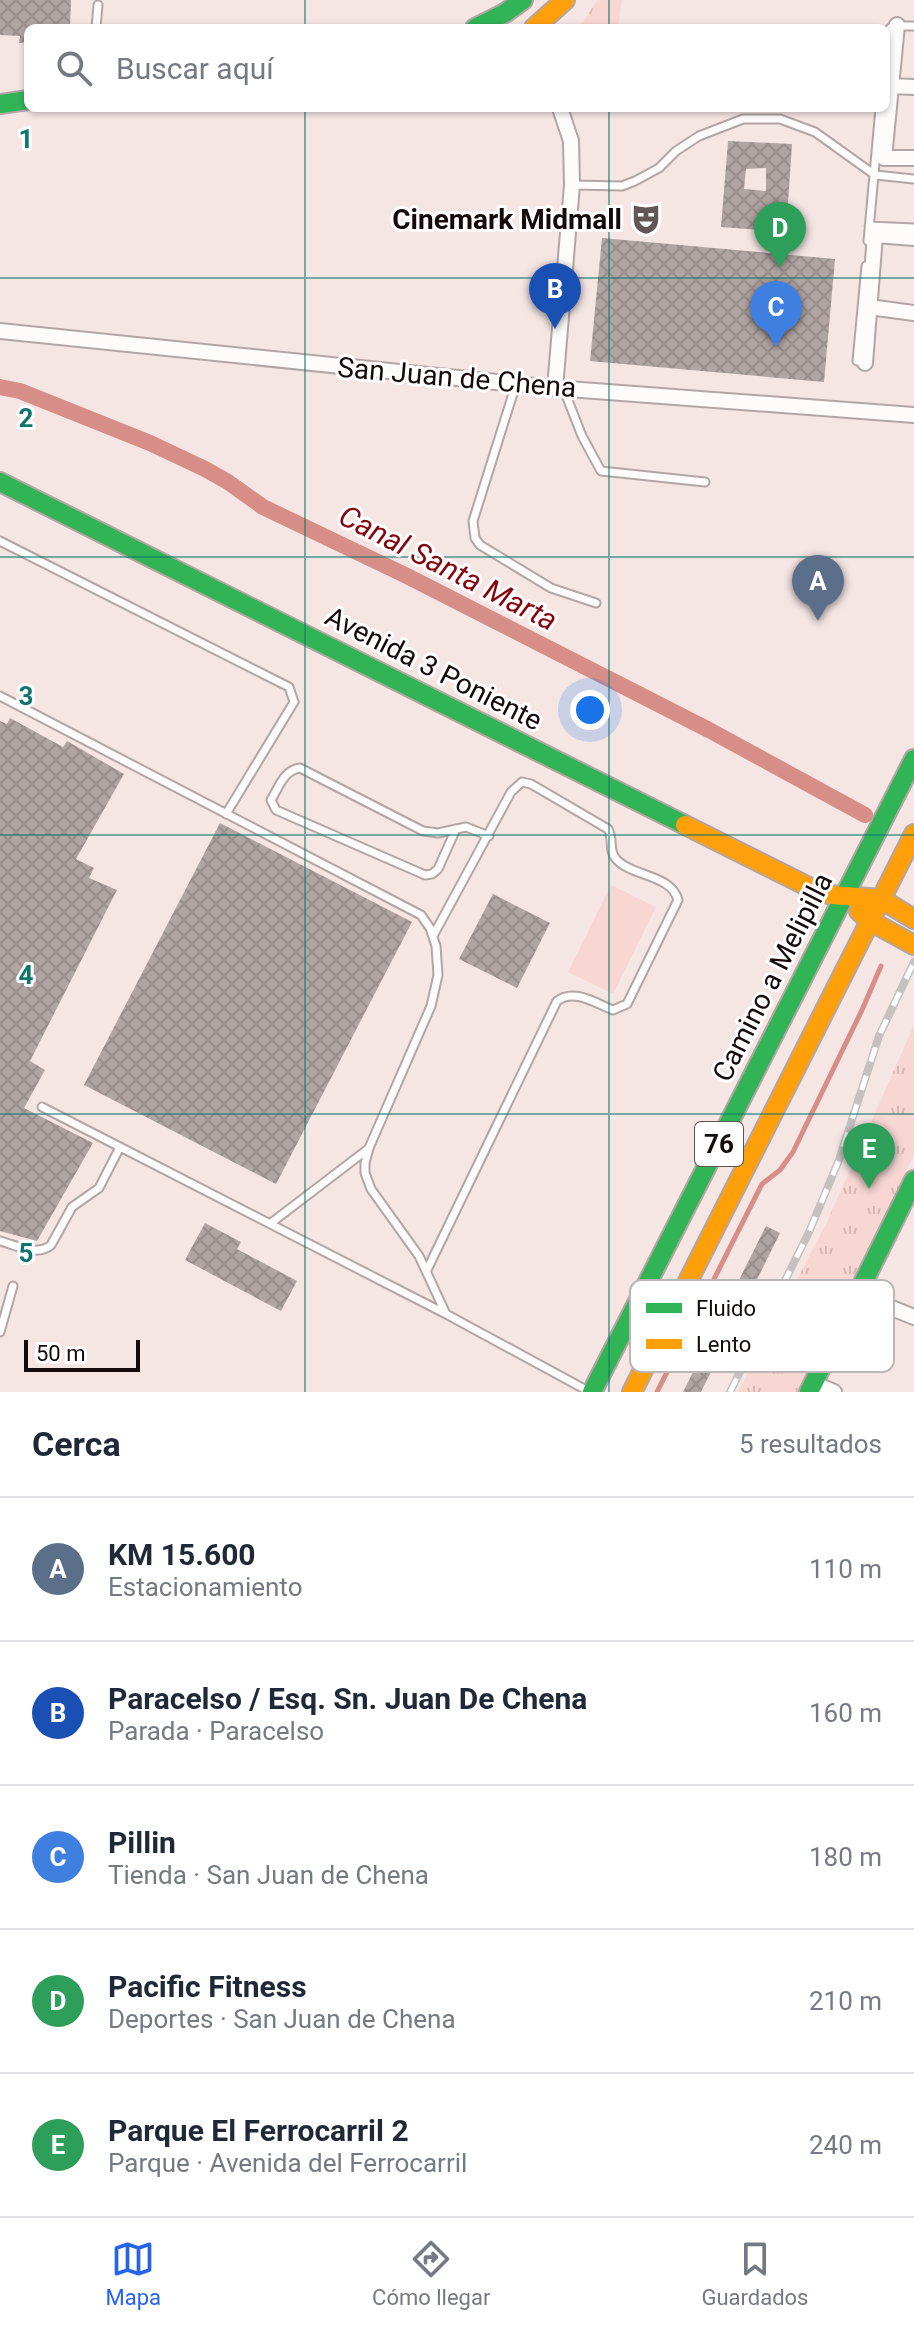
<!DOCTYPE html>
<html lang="es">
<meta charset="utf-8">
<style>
body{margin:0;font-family:Roboto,sans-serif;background:#f6f6f7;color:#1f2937}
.scale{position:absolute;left:24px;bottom:20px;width:116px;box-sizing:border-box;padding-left:8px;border:4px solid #150a09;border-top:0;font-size:22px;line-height:28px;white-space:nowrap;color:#150a09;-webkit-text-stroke:6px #fff;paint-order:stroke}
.you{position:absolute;left:590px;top:710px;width:28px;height:28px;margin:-20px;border:6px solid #fff;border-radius:50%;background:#1a73e8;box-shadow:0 0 0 12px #1a73e833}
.badge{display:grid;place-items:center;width:52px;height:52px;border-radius:50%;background:#2563eb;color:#fff;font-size:26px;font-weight:700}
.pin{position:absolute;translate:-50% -66px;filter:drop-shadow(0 2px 4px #0008)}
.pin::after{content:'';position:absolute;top:42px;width:28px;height:24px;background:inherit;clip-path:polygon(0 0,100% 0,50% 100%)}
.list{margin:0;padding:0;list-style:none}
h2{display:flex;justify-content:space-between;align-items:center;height:104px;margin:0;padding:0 32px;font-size:34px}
h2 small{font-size:26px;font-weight:400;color:#747a83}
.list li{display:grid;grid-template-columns:52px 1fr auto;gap:24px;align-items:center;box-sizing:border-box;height:144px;padding:0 32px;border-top:2px solid #e0e1e3}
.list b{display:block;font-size:30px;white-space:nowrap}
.list p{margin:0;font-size:26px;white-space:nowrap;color:#747a83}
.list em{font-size:26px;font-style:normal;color:#747a83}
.icon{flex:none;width:44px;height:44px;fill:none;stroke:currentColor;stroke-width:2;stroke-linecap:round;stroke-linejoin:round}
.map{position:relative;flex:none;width:914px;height:1392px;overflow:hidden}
.search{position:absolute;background:#fff;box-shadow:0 2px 6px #0004;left:24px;right:24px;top:24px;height:88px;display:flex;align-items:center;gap:20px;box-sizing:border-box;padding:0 28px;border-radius:12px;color:#747a83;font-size:30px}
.sheet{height:824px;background:#fff}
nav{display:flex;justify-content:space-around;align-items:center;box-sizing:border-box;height:112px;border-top:2px solid #e0e1e3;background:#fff;font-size:22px;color:#747a83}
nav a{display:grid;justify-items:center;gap:4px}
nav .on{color:#2563eb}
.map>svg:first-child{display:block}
.park{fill:url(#park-tufts)}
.pitch{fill:#f8d6d1}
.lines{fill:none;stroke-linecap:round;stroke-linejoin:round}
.stream{stroke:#d88e88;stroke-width:5}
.canal{stroke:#d88e88;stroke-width:16}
.building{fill:url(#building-cross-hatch);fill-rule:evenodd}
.lane-casing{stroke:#b2a6a5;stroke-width:11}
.street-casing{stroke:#b2a6a5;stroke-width:18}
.fast-casing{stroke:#b2a6a5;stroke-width:22}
.slow-casing{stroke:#b2a6a5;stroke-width:22}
.lane{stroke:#fefbfb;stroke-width:7}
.street{stroke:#fefbfb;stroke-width:14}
.fast{stroke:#30b455;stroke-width:18}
.slow{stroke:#ff9f0a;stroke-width:18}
.rail-casing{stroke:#c5c1bf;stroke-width:8}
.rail{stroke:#fff;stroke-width:5;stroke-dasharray:15;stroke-linecap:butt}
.grid{fill:none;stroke:#0f766e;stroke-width:2;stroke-opacity:0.55}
.labels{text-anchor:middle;stroke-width:6;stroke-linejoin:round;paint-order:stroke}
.shield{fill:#fff;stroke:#5b5453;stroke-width:2}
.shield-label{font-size:26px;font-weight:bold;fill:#150a09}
.poi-label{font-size:28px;font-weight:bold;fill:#150a09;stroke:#fff;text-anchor:end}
.street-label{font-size:28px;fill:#150a09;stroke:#fff}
.water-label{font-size:30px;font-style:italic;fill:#85040d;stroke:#fff}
.key{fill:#fff;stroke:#b9b6b5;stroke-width:2}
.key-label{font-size:22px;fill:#150a09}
.grid-label{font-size:26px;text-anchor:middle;font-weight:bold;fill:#0f766e;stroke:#fff;stroke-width:6;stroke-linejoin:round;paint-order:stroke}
</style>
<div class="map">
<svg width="914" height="1392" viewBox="0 0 914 1392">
<defs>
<pattern id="park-tufts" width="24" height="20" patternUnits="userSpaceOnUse" patternTransform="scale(2)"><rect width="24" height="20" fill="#f8d6d1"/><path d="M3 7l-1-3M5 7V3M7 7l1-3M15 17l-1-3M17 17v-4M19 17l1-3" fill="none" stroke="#d4b6b2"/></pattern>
<pattern id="building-cross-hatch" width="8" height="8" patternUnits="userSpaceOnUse" patternTransform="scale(2)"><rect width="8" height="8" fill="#b1a5a3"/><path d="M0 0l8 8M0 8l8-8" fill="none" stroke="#978d8b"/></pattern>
</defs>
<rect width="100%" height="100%" fill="#f5e6e4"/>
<!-- park -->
<path class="park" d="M597,0H622L618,28H575L584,21Z
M914,1025V1155L798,1392H738L826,1224Z"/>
<!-- pitch -->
<path class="pitch" d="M611,885L656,907L613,994L568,972Z"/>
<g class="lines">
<!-- stream -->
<path class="stream" d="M657,1392L762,1184L780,1170L793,1152L862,1010L881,966"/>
<!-- canal -->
<path class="canal" d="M0,387L20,391L150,443L205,469L228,482L263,507L407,576L709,730L865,815"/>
</g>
<!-- building -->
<path class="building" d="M0,0H71L70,28H28V42L19,43L20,36L0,35Z
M728,141L792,144L786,232L721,227ZM766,168V191L744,189L746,169Z
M602,238L835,259L824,382L590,361Z
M10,718L63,747L67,741L124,774L76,859L94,868L89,878L117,890L30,1061L45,1070L24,1108L93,1143L37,1241L0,1231V721L7,724Z
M220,823L412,922L276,1184L84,1085Z
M493,894L550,923L517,988L459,959Z
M205,1223L241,1242L237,1249L297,1281L281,1311L185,1260Z
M766,1226L780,1233L701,1392H683Z"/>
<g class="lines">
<defs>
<path id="lane" d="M96,28L98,5
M886,32L893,26H914
M572,185L622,186L635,181L659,168L676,151L699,136L743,119H780L815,132L875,175L914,179
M869,226L914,228
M868,241L880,108
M857,361L866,266
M516,384L473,521L475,538L480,545L551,588L596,603
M564,390L582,436L601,471L705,482
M0,541L289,687L294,702L226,814
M0,696L421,915L430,928L436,946L438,975L431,1006L369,1148L365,1163V1173L371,1189L419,1256L446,1314L590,1392
M456,829L438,869L432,874L425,875L276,810L271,800C279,787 284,770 300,768L423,831L438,833L466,827L489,836
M42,1107L446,1314
M271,1223L368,1149
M0,1241C16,1245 37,1257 51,1245L72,1207L99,1188L120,1147
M427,1270L557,1001C574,988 595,1003 613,1010L627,1004L678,900C671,874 632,877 616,859C608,851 614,839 608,829L531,784L522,782L511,792L433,936
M0,1332L13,1286"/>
<path id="street" d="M897,25L884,158H914
M891,86L914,87
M869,307L914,313
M0,331L555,388L914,415
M865,363L875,235L914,238
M555,388L572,185L571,141L560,108
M857,1294L914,1317
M813,1383L834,1392"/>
<path id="fast" d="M475,28L505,13L523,0
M0,104L28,100
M0,482L685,825
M592,1392L914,759
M809,1392L914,1180"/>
<path id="slow" d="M534,28L565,0
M685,825L811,888L832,895L881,899L914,919
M859,911L870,921L914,945
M632,1392L914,834"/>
</defs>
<!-- lane casing -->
<use href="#lane" class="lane-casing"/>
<!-- street casing -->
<use href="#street" class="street-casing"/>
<!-- fast casing -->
<use href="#fast" class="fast-casing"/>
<!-- slow casing -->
<use href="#slow" class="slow-casing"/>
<!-- lane -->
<use href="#lane" class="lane"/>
<!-- street -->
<use href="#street" class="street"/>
<!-- fast -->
<use href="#fast" class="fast"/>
<!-- slow -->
<use href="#slow" class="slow"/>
<defs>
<path id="rail" d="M730,1392L809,1232L839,1160L879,1036L914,962"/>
</defs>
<!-- rail casing -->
<use href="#rail" class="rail-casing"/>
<!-- rail -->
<use href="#rail" class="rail"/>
</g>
<!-- grid -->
<path class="grid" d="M305,0V28M609,0V28M305,108V1392M609,108V1392M0,278H914M0,557H914M0,835H914M0,1114H914"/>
<!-- icons -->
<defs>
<symbol id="theatre-bare" viewBox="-9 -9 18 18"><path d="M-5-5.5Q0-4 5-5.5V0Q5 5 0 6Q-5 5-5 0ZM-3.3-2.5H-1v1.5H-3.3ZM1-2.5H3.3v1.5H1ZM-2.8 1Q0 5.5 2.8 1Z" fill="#635756" stroke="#fff" stroke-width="2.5" paint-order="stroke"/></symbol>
</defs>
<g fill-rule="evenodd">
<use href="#theatre-bare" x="624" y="197" width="44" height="44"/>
</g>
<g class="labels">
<!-- shield labels -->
<rect class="shield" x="695" y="1122" width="48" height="44" rx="6"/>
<g class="shield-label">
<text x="719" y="1153">76</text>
</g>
<!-- poi labels -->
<g class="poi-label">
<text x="622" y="229">Cinemark Midmall</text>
</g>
<!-- street labels -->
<g class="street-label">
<text transform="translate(457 377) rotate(5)" y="10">San Juan de Chena</text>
<text transform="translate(434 668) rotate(27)" y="10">Avenida 3 Poniente</text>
<text transform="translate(772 977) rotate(-63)" y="10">Camino a Melipilla</text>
</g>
<!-- water labels -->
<g class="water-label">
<text transform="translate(448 568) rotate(27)" y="10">Canal Santa Marta</text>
</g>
</g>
<!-- legend -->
<rect x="630" y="1280" width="264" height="92" rx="12" class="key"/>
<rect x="646" y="1303" width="36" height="10" fill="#30b455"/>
<rect x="646" y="1339" width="36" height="10" fill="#ff9f0a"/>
<g class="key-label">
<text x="696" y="1316">Fluido</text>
<text x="696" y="1352">Lento</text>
</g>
<g class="grid-label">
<text x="26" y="148">1</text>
<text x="26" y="427">2</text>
<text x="26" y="705">3</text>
<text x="26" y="984">4</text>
<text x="26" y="1262">5</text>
</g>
</svg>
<div class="scale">50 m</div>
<div class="you"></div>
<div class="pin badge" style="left:818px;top:621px;background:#5c6f8a">A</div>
<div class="pin badge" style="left:555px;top:329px;background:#1a4fb4">B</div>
<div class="pin badge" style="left:776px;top:347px;background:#3f7fe0">C</div>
<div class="pin badge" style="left:780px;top:268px;background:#2e9e5b">D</div>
<div class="pin badge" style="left:869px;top:1189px;background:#2e9e5b">E</div>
<div class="search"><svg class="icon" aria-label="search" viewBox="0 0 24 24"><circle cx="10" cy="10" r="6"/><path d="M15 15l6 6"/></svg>Buscar aquí</div>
</div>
<section class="sheet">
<h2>Cerca<small>5 resultados</small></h2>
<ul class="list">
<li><span class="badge" style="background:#5c6f8a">A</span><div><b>KM 15.600</b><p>Estacionamiento</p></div><em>110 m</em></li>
<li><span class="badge" style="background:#1a4fb4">B</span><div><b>Paracelso / Esq. Sn. Juan De Chena</b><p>Parada · Paracelso</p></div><em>160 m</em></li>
<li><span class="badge" style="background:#3f7fe0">C</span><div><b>Pillin</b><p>Tienda · San Juan de Chena</p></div><em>180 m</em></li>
<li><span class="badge" style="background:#2e9e5b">D</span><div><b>Pacific Fitness</b><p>Deportes · San Juan de Chena</p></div><em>210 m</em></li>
<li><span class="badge" style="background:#2e9e5b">E</span><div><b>Parque El Ferrocarril 2</b><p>Parque · Avenida del Ferrocarril</p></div><em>240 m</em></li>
</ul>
</section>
<nav>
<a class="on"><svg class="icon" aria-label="map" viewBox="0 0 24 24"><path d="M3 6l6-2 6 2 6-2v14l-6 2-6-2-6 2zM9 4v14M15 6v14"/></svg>Mapa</a>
<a><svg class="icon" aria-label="directions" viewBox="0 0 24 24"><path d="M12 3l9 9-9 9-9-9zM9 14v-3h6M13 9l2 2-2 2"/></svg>Cómo llegar</a>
<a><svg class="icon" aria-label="saved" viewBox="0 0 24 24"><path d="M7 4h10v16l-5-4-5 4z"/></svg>Guardados</a>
</nav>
